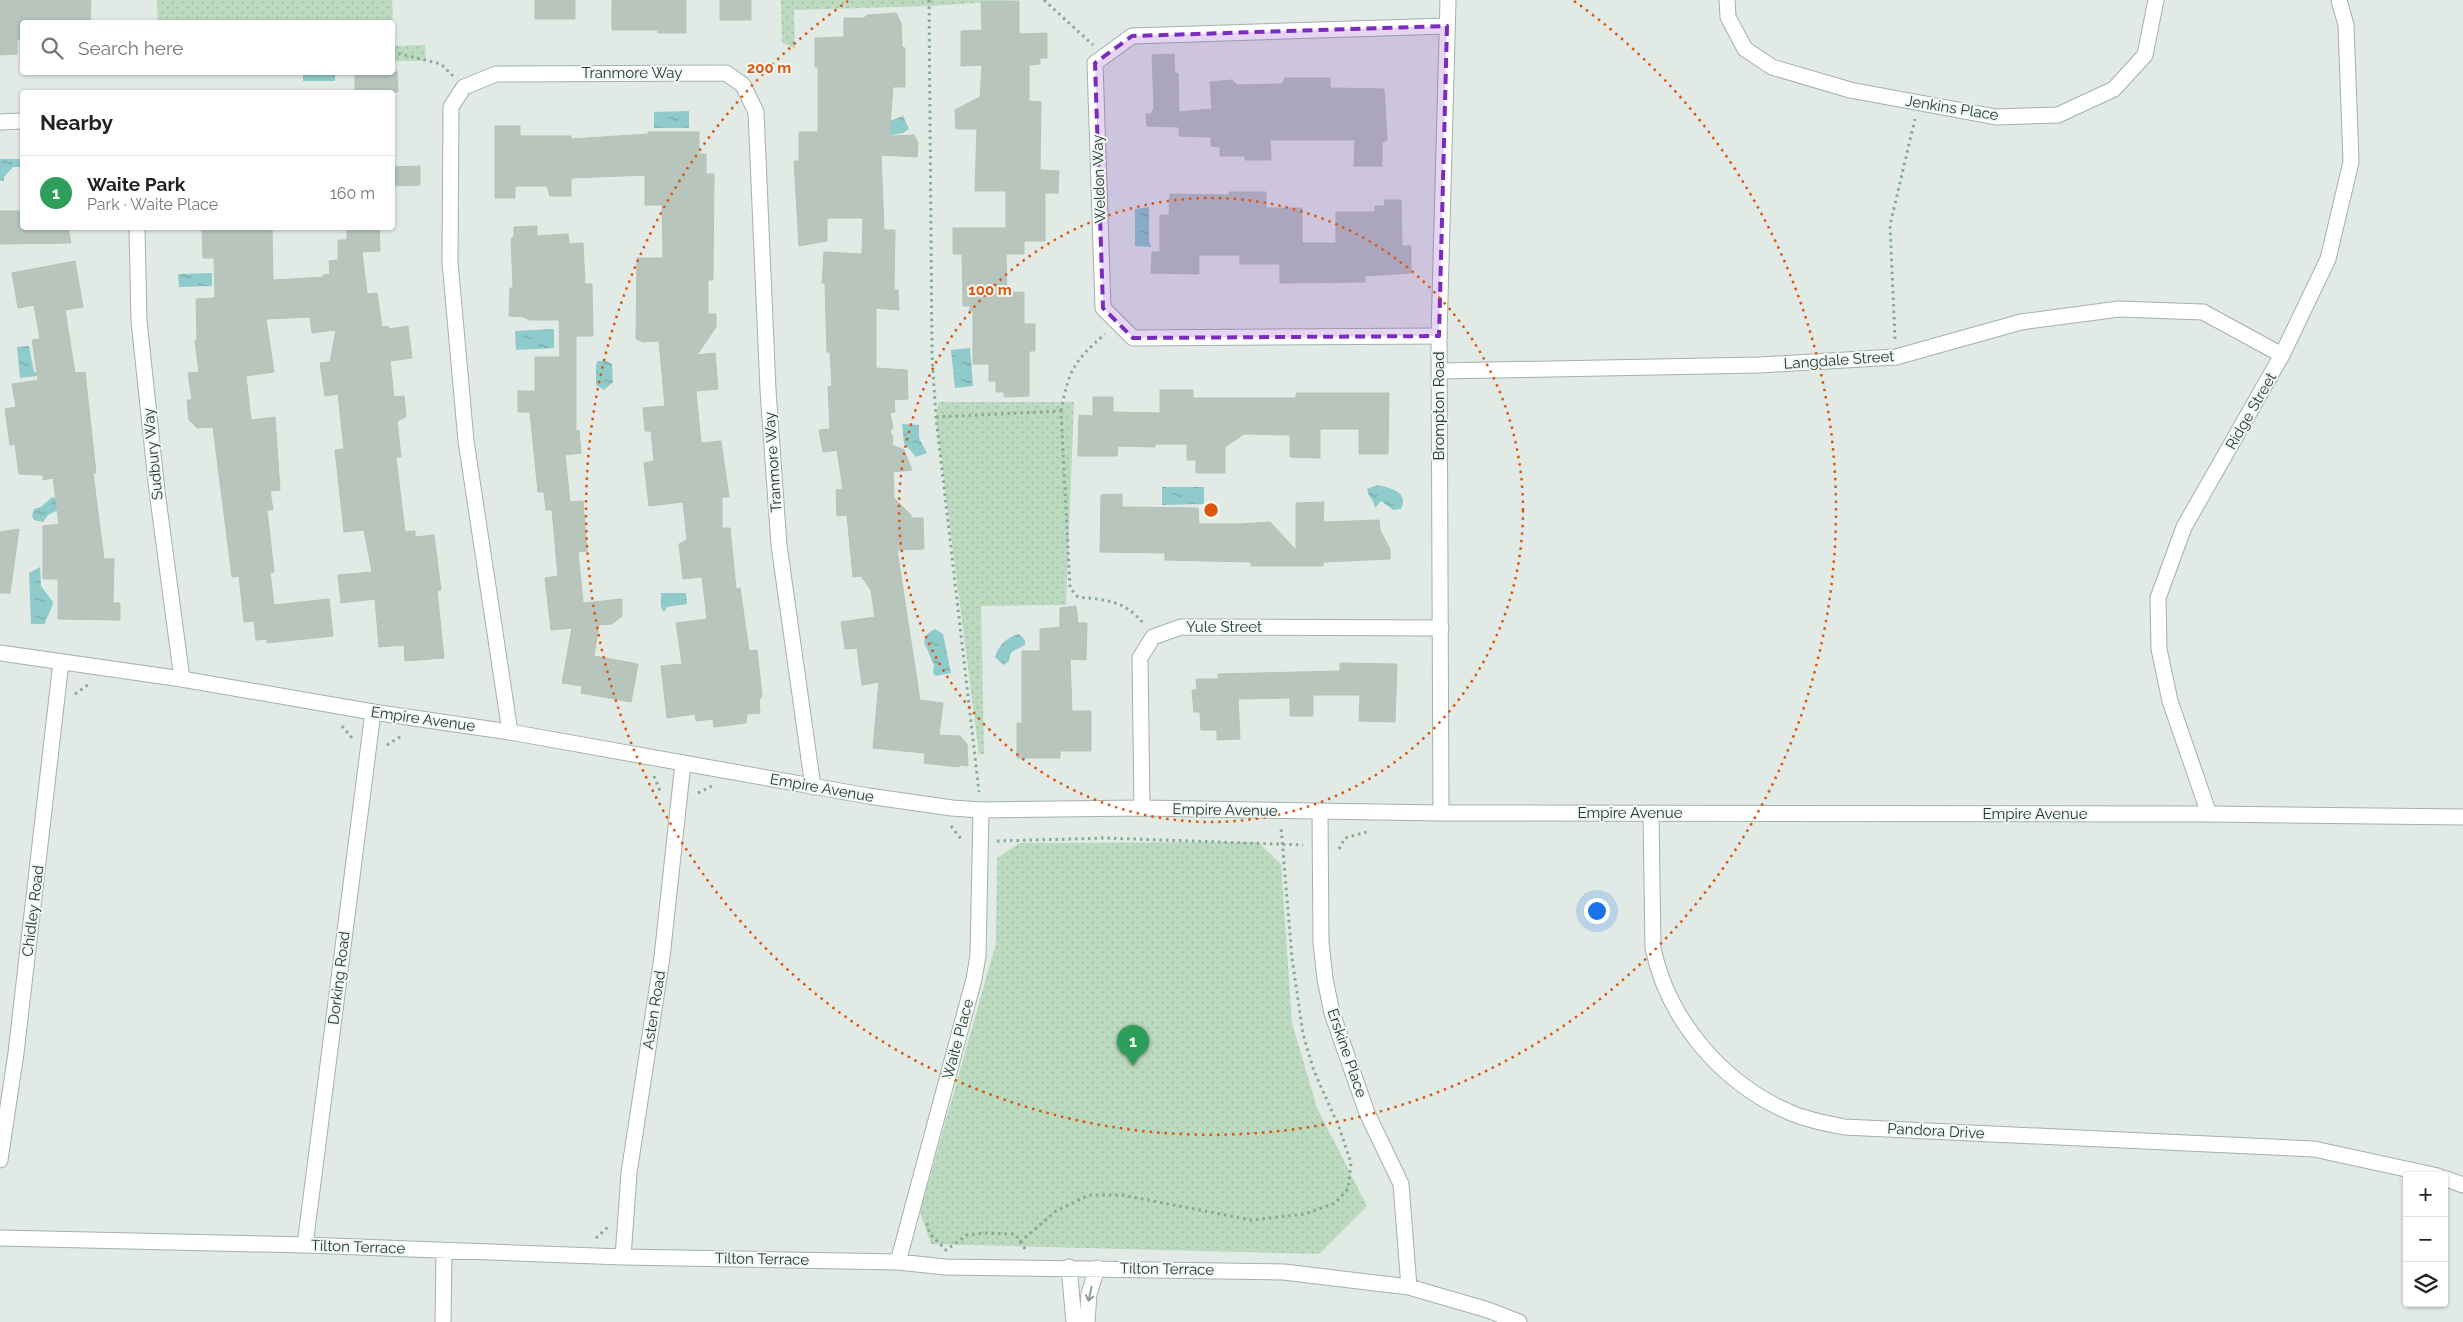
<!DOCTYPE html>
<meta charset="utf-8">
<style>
body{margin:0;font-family:Raleway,sans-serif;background:#f2f2f2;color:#222}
.controls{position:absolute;right:15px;bottom:15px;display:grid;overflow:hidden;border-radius:5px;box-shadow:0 1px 4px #0004}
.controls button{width:45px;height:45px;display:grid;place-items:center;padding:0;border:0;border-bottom:1px solid #e0e0e0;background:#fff;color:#222;font:25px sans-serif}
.you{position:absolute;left:1596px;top:910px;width:18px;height:18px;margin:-12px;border:4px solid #fff;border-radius:50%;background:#1a73e8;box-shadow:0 0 0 8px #1a73e833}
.badge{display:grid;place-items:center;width:32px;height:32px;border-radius:50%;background:#e66d64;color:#fff;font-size:16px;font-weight:700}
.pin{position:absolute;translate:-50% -41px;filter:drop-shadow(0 1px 2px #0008)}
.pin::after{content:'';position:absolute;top:26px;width:18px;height:15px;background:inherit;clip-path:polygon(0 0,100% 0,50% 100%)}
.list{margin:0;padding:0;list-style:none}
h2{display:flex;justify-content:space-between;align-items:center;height:65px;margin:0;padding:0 20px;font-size:21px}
h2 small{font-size:16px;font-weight:400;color:#767676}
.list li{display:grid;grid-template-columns:32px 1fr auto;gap:15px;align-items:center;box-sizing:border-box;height:75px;padding:0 20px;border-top:1px solid #e0e0e0}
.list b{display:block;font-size:19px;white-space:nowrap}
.list p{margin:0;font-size:16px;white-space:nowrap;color:#767676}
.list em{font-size:16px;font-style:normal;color:#767676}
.icon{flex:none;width:28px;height:28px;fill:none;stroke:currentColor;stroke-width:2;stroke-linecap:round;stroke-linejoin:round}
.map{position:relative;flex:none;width:2463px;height:1322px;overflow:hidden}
.search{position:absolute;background:#fff;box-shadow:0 1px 4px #0004;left:20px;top:20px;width:375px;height:55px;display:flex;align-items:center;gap:12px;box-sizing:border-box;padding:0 18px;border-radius:5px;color:#767676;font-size:19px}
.panel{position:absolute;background:#fff;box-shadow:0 1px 4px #0004;left:20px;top:90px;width:375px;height:140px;border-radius:5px}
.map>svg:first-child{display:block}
.grass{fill:url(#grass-dots)}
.water{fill:url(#water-ripples)}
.building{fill:#b7c5bd;stroke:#b4c3ba}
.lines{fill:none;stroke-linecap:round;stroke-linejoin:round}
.minor-casing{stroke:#a4b1ab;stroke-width:17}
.tertiary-casing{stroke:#a4b1ab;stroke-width:17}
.path{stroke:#84ab98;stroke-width:3;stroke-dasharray:2.5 4;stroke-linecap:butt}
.minor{stroke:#fff;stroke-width:15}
.tertiary{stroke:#fff;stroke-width:15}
.oneway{stroke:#919c98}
.marked{fill:#7b2cbf;fill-opacity:0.2;stroke:#7b2cbf;stroke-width:4;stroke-dasharray:10 6;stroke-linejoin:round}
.ring{fill:none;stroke:#de570e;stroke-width:2.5;stroke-dasharray:2.5 5}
.labels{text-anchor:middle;stroke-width:4;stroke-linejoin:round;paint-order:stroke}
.street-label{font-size:15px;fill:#233930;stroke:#f1f7f3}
.centre{fill:#de570e;stroke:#f1f7f3;stroke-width:2.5}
.ring-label{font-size:15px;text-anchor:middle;font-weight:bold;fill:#de570e;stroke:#f1f7f3;stroke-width:4;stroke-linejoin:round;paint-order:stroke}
</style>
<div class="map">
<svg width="2463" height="1322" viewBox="0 0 2463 1322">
<defs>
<pattern id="grass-dots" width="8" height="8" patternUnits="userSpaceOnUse" patternTransform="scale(1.25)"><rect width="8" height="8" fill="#bcdabf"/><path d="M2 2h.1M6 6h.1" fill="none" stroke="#a1bca4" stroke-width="1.8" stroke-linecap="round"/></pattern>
<pattern id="water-ripples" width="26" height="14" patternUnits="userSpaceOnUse" patternTransform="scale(1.25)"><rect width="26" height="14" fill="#8ecbca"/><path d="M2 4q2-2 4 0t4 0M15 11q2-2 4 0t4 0" fill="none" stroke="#74a6a4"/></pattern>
</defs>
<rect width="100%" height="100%" fill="#e1eae5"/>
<!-- grass -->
<path class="grass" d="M157,0H392L394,46L425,45L426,61H393L392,22H158Z
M781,0H1019L930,6L794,10L795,49L782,42Z
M939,402H1074L1066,605L981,606L984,754H979L936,417Z
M1258,842L1281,864L1292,1023L1317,1108L1367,1206L1319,1254L931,1244L920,1212L996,943L997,858L1019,843Z"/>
<!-- water -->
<path class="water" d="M303,73H335V81H303Z
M689,111V128H654V112Z
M903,116L909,129L903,133L890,135V139L882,124Z
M0,159H22V167H13L4,177V181H0Z
M1149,207V241L1151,247L1135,246V209Z
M212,273V286L179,287L178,274Z
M554,329V348L516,350L515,331Z
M29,346L34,372L37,373V376L20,378L17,347Z
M970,348L973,386L955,388L951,350Z
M598,361H607L612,364L613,382L604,390L596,385V365Z
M902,424L919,425V438L927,453L916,457L904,443Z
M1377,485C1391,488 1409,492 1401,509L1393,510L1381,501L1375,508C1374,499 1368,497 1367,489Z
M1162,487H1204V504L1162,505Z
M52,497L58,499V510L48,515L43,522L34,520L32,516L34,509L41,507Z
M40,567L41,586L53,602C52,610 47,615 45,624H31L29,573Z
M661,593H686L687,604L667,607L664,612L661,608Z
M935,629L943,634L951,673L936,676L933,673L934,665L924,642L927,634Z
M1019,634L1025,640V645L1011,652L1009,661L1004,665L995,657C998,646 1007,637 1019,634Z"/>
<!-- building -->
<path class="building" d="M0,0H91L90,22L26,20V22H22V39L17,40V54L0,55Z
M535,0H575V19H535Z
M612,0H686V33H658V30H612Z
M720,0H751V20H720Z
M1019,1V34L1047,33V58H1040V64L1029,65V101L1041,102L1040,170L1059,171L1058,193H1045V241H1024V254H1006L1007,293L1024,292V324H1035V351H1029V396L1004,397V392H996V381H989V364H973V311H970V306H963L962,254H953V228H1006V191H975L977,129H956L955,110L980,97L982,65L961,66V31L982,30L981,2Z
M896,13L901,23L902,47L905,48V87H893L889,136L914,135L918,143L917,157L881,155L884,230H895L894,290H898L899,310L876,308V368L907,370L908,399L894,400L895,412L890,413L893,427L890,432L893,437L892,445L904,450L912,470L893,472L894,498L911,515V518H923L924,549L897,550L920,700L943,703L939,735L960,736L967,744L968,766L960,765L959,767L924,763L925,753L873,748L879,682L862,685L857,648L845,649L841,622L875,617L871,590L861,576L853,577L847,515L837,516L836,490L843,489L837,450L823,452L819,430L830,429L828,387L832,386L830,352H827L825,283H822L824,252L862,254L863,218H827V241L799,246L794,161H799V132H818V67H815V38L844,37V18H864L867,15Z
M1174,54L1175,74L1178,73L1179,112L1212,109L1210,82L1232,80L1237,85L1282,84L1285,78H1330V88L1384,89L1387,140L1382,142V166H1354L1355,140H1270L1271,160H1245V156H1220V147L1211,146V137L1179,136V127L1147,126L1146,114H1151L1154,108L1152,55Z
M355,72H397L398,92H355Z
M495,126H520V136H571V139L648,134V132H699V154H706V174H714L713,280H708V314H716V327L697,355L715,353L718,389L696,391L701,443L721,441L729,497H722V528H730L736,589L740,588L749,651L757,650L762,696L759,700L760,713L747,714L746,723L714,727L713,719L696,721L695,714L667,718L661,666L682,664L676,623L707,619L702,577L683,579L679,544L687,540L683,502L649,506L644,463L654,461L651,431H645L643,408L665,406L659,341L643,342L636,339L637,258H663L662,205H645V175L571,178V196H550L547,186H515V198H495Z
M420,166V185L392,186V167Z
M1229,192H1266V208H1302V243H1336V212H1375V206H1385L1384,200H1401L1402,246H1411V273L1365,276V282L1280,283V264H1240V255H1199V274L1151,273L1152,252H1160V215H1169L1170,194L1229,195Z
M0,211H22V228H68L71,243L0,244Z
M537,226V236L568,234L569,244L583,243L585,284H592L593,336H576V431L579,430L581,453L565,455L570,502L583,501L587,551L578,552L583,603L622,599V616L612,624L599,625L594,656L638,664L631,702L581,693L582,686L562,683L572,628L551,630L545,578L558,576L552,510H546L544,492H538L530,412H518V391H535V357H560L559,320H530L523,317L509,316L510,288H513L511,239L514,236V227Z
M202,228H272L273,280L324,277L323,275L330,274L329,261L338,260V240H347V228H379L380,251L362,252L367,294L377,293L382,327L388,326L389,329L408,326L412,358L390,361L394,397L404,396L406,417L397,421L401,457H396L405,532L415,531V537L434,535L441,590L437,591L444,658L405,661L404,645L379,647L375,599L341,603L338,575L372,572L364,530L344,532L335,450L344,449L338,394L325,396L320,363L330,362L336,330L312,333L310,317L266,319L274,372L246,376L251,420L275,417L280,490L270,491L273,510H267L274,572L270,573L274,605L329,599L333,636L267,643V639L256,640L254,621L244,622L239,576L232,577L213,427L197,428L189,420L187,400H192L188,373L199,372L195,341L197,340L196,299L215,298L214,258H203Z
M75,261L83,307L65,310L75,373L85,372L96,473H93L104,559H114L113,603H120V620L58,619V579H43V526L59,524L53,478L43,480V475L19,474L15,444L10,445L5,409L16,407L12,384L38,380L32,340L40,339L34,305L18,308L12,273Z
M1160,390H1193V398H1296V393H1389L1388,454H1359V429H1320V458L1290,457V435L1244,434L1225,447V473H1196V460H1187V444H1155V447L1118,446L1117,456H1078L1079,415L1093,416V397H1113V412L1160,413Z
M1122,494V507L1198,508L1199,524H1241L1270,522L1296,550V503L1324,502L1323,522L1379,520L1380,530L1390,549V559L1323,562V566H1251V562L1165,560V553L1100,552L1101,495Z
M19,529L10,593H0V532Z
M1076,606L1078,623H1087L1086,660L1070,659L1072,711H1091V751H1060V758H1017V723H1022V651H1040V629L1060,627V608Z
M1340,663L1397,664L1395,722L1359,721L1360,695H1313V716H1290V698L1238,699L1240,739L1217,740V730H1201L1200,712H1194L1192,690H1197L1196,679H1218V674L1340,671Z"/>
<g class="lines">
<defs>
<path id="minor" d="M1727,0L1728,17L1745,49L1772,67L1850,90L1996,117L2058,115L2114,89L2145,55L2156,0
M0,122L22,121
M137,228L139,321L157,491L182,679
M1439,336L1133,338L1103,308L1095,63L1132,36L1447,26
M1439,371L1760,365L1896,357L2021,322L2119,309L2203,312L2282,355
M510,732L466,441L450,262L451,107L464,87L496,74L726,73L743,85L756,112L768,390L779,545L813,787
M1142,808L1140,658L1153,637L1181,627L1441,628
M1320,812L1321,942L1325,979L1332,1013L1367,1113L1401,1184L1409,1287
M1651,813L1653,948C1668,1020 1722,1083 1789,1112C1806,1120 1825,1123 1844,1127L2314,1149L2438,1176
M2209,814L2170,701L2159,649L2158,598L2184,527L2282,355L2328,259L2351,162L2346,25L2339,0
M0,1160L16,1053L61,662
M2444,1178L2463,1185
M0,1238L305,1245L623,1257L898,1262L945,1267L1284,1272L1409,1287L1488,1310L1519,1322
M305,1245L373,712
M623,1257L629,1173L662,957L683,763
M898,1262L974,979L978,956L981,810
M1069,1267L1074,1322
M443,1322L444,1250
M1087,1322L1089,1294L1097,1268"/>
<path id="tertiary" d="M0,653L182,679L373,712L510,732L868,796L952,808L981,810L1142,808L1441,813L2209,814L2463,817
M1441,813L1439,336L1448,0"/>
</defs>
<!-- minor casing -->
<use href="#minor" class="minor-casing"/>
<!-- tertiary casing -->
<use href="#tertiary" class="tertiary-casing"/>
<!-- path -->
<path class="path" d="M929,0L932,356L936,417L979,792
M1044,0L1093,45
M392,52L441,64L453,76
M1895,339L1890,225L1915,119
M1061,411C1069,370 1073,362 1105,334
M936,417L1061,411L1070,588L1078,597C1107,600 1124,600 1144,624
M75,694L89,684
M342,726L352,738
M387,745L403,735
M654,776L661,793
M698,793L712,786
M951,826L962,840
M997,841L1105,838L1303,845
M1339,849L1345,838L1370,831
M927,1223L930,1234L946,1250L967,1235L987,1233L1015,1234L1027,1252
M596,1238L608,1227
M1020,1242L1056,1211L1089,1195H1122L1251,1220L1305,1214L1335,1203L1348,1189L1351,1163L1339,1127L1314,1071L1303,1034L1292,958L1281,827"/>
<!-- minor -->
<use href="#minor" class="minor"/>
<!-- tertiary -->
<use href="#tertiary" class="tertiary"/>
</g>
<!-- one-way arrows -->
<defs><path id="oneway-shaft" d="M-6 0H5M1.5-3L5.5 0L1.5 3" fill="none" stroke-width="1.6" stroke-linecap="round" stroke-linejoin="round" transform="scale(1.25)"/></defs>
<use class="oneway" href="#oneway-shaft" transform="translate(1090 1294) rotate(102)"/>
<!-- marked area -->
<path class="marked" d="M1447,26L1439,336L1133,338L1103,308L1095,63L1132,36Z"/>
<!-- distance rings -->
<g class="ring">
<circle cx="1211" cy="510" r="312"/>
<path d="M1574 1A625 625 0 1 1 848 1"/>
</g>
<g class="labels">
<!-- street labels -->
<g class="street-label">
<text x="632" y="78">Tranmore Way</text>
<text transform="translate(1952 108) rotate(9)" y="5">Jenkins Place</text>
<text transform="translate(1099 179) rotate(-92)" y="5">Weldon Way</text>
<text transform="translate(1839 360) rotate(-4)" y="5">Langdale Street</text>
<text transform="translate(1439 406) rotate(-90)" y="5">Brompton Road</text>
<text transform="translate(2251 411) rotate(-60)" y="5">Ridge Street</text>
<text transform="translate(153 454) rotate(-96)" y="5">Sudbury Way</text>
<text transform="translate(773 462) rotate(-94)" y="5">Tranmore Way</text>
<text x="1224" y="632">Yule Street</text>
<text transform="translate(423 719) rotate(8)" y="5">Empire Avenue</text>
<text transform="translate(822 788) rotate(10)" y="5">Empire Avenue</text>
<text transform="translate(1225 810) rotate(1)" y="5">Empire Avenue</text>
<text x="1630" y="818">Empire Avenue</text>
<text x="2035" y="819">Empire Avenue</text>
<text transform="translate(33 911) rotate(-83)" y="5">Chidley Road</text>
<text transform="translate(339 978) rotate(-83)" y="5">Dorking Road</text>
<text transform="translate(654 1010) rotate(-81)" y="5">Asten Road</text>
<text transform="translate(958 1039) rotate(-75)" y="5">Waite Place</text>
<text transform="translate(1347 1053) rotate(71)" y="5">Erskine Place</text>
<text transform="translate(1936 1131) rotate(3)" y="5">Pandora Drive</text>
<text transform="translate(358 1247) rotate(2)" y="5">Tilton Terrace</text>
<text transform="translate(762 1259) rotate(1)" y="5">Tilton Terrace</text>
<text transform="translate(1167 1269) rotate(1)" y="5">Tilton Terrace</text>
</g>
</g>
<circle cx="1211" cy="510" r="8" class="centre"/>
<g class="ring-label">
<text x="769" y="73">200 m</text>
<text x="990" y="295">100 m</text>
</g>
</svg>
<div class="controls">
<button>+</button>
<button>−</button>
<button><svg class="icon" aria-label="layers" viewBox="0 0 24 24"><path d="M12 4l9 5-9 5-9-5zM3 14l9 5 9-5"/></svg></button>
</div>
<div class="you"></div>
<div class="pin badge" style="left:1133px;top:1066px;background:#2e9e5b">1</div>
<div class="search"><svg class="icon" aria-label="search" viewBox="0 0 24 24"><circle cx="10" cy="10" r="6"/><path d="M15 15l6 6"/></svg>Search here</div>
<section class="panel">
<h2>Nearby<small></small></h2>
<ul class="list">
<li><span class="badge" style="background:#2e9e5b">1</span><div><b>Waite Park</b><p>Park · Waite Place</p></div><em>160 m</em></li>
</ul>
</section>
</div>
